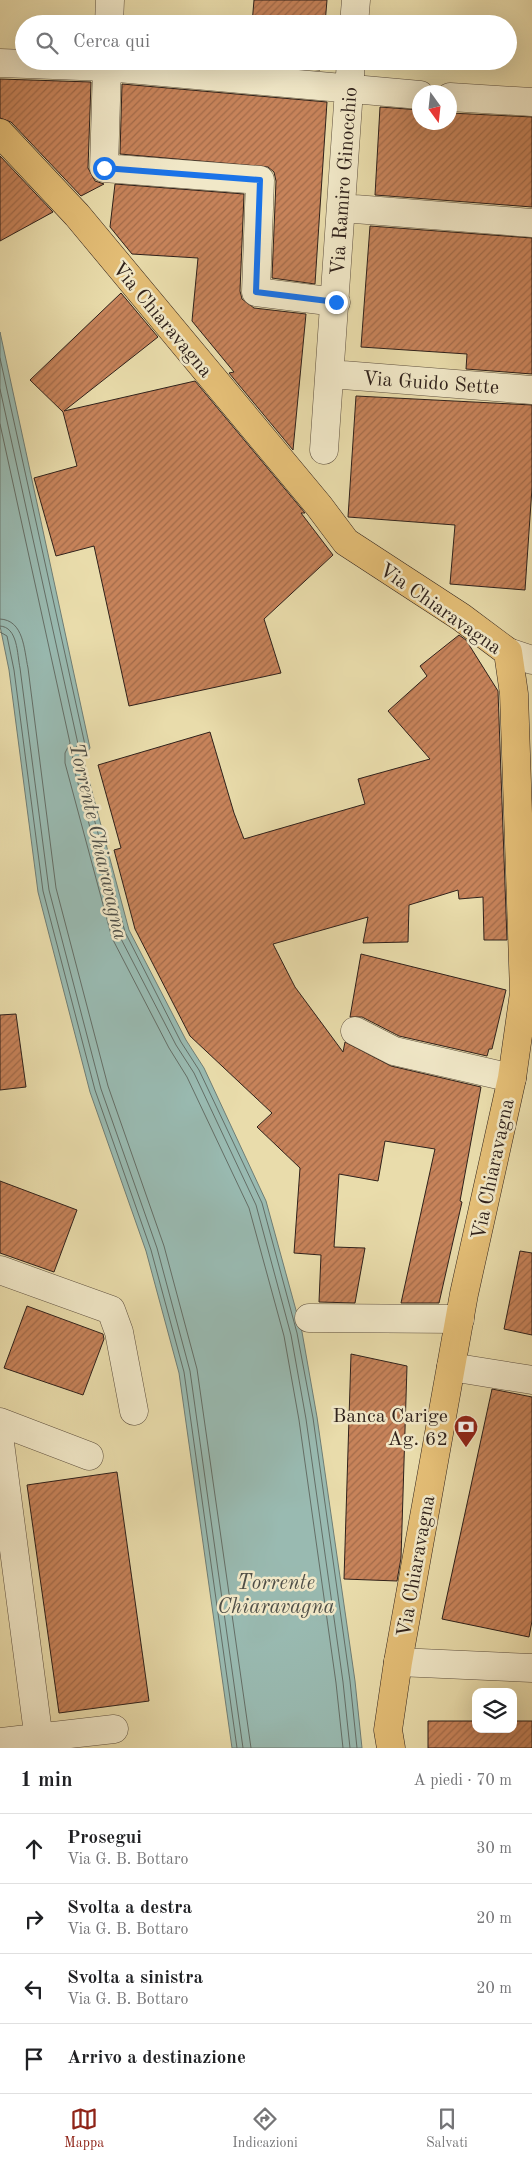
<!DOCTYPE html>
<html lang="it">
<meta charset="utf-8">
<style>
body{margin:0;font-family:"Old Standard TT",serif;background:#f6f6f6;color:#202124}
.controls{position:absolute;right:15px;bottom:15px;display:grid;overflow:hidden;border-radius:10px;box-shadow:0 5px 20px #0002}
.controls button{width:45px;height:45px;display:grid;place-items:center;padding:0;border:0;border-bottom:1px solid #e0e0e0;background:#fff;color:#202124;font:25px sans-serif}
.compass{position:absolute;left:412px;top:85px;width:45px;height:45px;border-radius:50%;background:#fff;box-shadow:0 5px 20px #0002;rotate:165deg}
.stop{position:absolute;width:15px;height:15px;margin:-11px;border:4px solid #1a73e8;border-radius:50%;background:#fff}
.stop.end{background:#1a73e8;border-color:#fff;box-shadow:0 1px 5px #0008}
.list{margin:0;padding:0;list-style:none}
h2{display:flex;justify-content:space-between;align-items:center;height:65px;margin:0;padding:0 20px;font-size:21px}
h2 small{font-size:16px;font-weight:400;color:#757577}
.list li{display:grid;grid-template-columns:32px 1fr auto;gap:15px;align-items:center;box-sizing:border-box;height:70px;padding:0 20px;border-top:1px solid #e0e0e0}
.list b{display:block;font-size:19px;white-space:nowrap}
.list p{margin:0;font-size:16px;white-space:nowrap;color:#757577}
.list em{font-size:16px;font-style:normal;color:#757577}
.icon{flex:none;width:28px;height:28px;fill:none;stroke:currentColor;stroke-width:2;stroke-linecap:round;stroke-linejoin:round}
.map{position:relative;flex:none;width:532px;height:1748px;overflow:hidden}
.search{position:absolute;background:#fff;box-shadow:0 5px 20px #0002;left:15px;right:15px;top:15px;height:55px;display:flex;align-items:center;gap:12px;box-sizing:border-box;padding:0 18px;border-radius:28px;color:#757577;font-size:19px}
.sheet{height:345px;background:#fff}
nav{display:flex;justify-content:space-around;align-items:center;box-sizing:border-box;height:70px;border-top:1px solid #e0e0e0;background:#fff;font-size:14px;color:#757577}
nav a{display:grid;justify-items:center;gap:2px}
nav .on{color:#8f2418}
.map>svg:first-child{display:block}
.water{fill:#99bab1;stroke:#6f7d75}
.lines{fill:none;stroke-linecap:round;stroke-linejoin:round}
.shore{stroke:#646e66;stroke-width:1}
.building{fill:url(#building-hatch);stroke:#2f211b}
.minor-casing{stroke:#5e503f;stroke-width:29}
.major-casing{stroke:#2f211b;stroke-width:29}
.minor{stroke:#f1e8c8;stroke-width:28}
.major{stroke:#e4be76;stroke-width:28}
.route{stroke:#1a73e8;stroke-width:6}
.labels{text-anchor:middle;stroke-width:5;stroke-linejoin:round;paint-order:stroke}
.street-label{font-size:20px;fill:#2f211b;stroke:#f1e8c8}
.poi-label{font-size:20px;fill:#2f211b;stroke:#f1e8c8;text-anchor:end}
.water-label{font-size:21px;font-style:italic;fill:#4f4f48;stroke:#f1e8c8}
</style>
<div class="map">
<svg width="532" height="1748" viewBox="0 0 532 1748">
<defs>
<pattern id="building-hatch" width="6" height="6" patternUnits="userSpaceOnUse" patternTransform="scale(1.25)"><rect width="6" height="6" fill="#c7835a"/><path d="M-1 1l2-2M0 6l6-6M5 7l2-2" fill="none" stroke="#a26b4a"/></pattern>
</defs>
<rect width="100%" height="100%" fill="#e9dcab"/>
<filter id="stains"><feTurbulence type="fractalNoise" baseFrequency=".004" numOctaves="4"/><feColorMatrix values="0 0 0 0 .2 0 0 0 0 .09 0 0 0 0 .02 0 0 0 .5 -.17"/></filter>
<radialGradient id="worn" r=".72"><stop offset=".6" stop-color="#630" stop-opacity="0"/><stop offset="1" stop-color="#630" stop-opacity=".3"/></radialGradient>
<!-- water -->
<path class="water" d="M0,332L90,748L83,758L129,930L186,1040L204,1068L266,1201L302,1332L317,1417L355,1681L362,1748H232L179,1373L146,1251L90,1092L38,892L9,670L0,626Z"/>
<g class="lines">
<!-- shore -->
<path class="shore" d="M0,358L85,745L78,760L125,932L181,1042L199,1070L262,1203L297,1333L313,1418L350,1681L357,1748
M0,389L78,744L73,754L72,761L119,935L176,1045L194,1073L256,1205L291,1335L306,1419L343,1682L350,1748
M0,424L70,743L65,753V763L112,938L169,1048L187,1077L249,1208L284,1336L299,1420L336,1683L343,1748
M0,619C24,620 24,650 28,668L56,888L108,1086L164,1246L197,1369L251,1748
M0,626C18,627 17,654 20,668L49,890L101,1089L157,1248L190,1371L243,1748
M0,632L7,636L14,670L43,891L95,1090L151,1250L184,1372L237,1748"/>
</g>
<!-- building -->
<path class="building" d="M254,0H327L325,24H252Z
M248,61H321L320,70L247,64Z
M0,79L91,82L88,168L95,181L104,184L81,196L11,122L0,118Z
M122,84L327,102L315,284L272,278L276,181L274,172L268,167L120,154Z
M380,107L420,110V122H450V113L532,117V207L375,195Z
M0,156L53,212L0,241Z
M115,184L244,194L240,291L242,299L254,308L306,314L293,450L229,373L234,372L192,321L198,258L132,254L110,227Z
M370,226L532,238V374L466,369L467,354L361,347Z
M121,293L158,337L64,411L195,381L305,513H301L333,555L264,619L281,673L129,706L94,546L56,556L34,478L77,466L63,412L30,380Z
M356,396L532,405V488L525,590L450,584L455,525L348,517Z
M459,635L466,640L498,691L507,940H484L483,897L459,899L458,890L409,905L408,942L363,943L368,917L273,944L295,987L343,1052L345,1042L391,1066L481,1087L460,1201L462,1202L439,1303H401L435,1149L385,1141L378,1181L339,1174L334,1247L365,1248L355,1303L319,1302L321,1255L294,1253L300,1168L257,1127L272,1113L190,1036L135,929L114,850L121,848L98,765L210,732L234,813L244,839L365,804L358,779L430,759L388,711L427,676L420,666Z
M361,954L506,990L492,1049H489L487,1056L399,1036L362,1017H350Z
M16,1014L26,1087L0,1090V1015Z
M0,1181L77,1210L54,1272L0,1253Z
M520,1251L532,1253V1335L504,1329Z
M27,1306L103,1334L104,1339L83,1395L4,1368Z
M351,1354L407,1366L401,1558L397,1581L344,1579Z
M492,1389L532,1397V1621L529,1637L442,1619Z
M117,1472L149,1701L59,1713L27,1485Z
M428,1721H476V1729H513V1721H532V1748H428Z"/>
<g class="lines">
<defs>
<path id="minor" d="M109,24L110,0
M354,24L356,0
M107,61V67L420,95
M0,63L107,67L104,168L260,180L256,292L336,302
M450,97L532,102
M342,208L532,223
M330,374L532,390
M324,450L351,61
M508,652L532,660
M355,1031L394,1051L512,1078
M0,1270L111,1310L119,1332L134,1411
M309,1318L460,1319
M451,1367L532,1380
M0,1422L89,1456
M0,1443L40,1748
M398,1662L532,1668
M0,1742L114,1729"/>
<path id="major" d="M0,133L77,215L319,506L346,542L461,617L508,652L514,694L524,993L512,1078L464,1294L398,1662L388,1730L391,1748"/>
</defs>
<!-- minor casing -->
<use href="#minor" class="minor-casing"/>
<!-- major casing -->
<use href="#major" class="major-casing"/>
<!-- minor -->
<use href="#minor" class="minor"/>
<!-- major -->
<use href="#major" class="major"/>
</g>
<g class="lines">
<!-- route -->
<path class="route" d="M104,168L260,180L256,292L336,302"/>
</g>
<!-- icons -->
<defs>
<symbol id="bank-pin" viewBox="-11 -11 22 30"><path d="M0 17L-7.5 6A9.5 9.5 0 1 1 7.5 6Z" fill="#8f2418" stroke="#f1e8c8"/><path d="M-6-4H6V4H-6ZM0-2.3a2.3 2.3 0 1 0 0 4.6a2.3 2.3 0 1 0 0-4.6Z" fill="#fff"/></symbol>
</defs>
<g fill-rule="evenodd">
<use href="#bank-pin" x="452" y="1413" width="28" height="38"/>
</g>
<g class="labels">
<!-- street labels -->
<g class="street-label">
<text transform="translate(343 181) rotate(-86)" y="7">Via Ramiro Ginocchio</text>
<text transform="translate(163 319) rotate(50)" y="7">Via Chiaravagna</text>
<text transform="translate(431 382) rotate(4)" y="7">Via Guido Sette</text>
<text transform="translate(441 608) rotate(35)" y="7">Via Chiaravagna</text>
<text transform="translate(492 1169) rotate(-78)" y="7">Via Chiaravagna</text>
<text transform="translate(415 1566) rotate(-80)" y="7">Via Chiaravagna</text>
</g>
<!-- poi labels -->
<g class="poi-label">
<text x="448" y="1422">Banca Carige<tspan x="448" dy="23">Ag. 62</tspan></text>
</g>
<!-- water labels -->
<g class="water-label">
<text transform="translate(99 841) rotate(77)" y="7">Torrente Chiaravagna</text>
<text x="276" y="1589">Torrente<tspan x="276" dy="24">Chiaravagna</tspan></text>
</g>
</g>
<rect width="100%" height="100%" filter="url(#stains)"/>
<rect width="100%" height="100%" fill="url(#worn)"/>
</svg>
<div class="controls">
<button><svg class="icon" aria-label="layers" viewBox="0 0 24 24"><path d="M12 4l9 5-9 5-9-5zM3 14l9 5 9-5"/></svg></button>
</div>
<svg class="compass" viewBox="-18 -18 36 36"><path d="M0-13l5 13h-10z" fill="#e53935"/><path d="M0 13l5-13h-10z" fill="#757577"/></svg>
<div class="stop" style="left:104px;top:168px"></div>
<div class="stop end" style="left:336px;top:302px"></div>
<div class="search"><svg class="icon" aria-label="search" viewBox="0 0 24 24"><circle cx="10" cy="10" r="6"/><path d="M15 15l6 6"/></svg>Cerca qui</div>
</div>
<section class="sheet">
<h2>1 min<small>A piedi · 70 m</small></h2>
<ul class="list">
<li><svg class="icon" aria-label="ahead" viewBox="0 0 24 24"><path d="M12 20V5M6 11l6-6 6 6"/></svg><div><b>Prosegui</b><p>Via G. B. Bottaro</p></div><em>30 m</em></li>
<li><svg class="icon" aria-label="right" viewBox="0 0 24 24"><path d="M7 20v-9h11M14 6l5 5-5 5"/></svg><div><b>Svolta a destra</b><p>Via G. B. Bottaro</p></div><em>20 m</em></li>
<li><svg class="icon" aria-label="left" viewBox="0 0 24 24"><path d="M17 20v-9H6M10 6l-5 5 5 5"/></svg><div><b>Svolta a sinistra</b><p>Via G. B. Bottaro</p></div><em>20 m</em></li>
<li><svg class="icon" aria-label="arrive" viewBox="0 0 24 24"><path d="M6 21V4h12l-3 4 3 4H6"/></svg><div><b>Arrivo a destinazione</b></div></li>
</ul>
</section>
<nav>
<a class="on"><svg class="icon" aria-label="map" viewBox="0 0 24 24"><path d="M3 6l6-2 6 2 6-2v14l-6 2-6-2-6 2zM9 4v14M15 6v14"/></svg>Mappa</a>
<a><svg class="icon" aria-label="directions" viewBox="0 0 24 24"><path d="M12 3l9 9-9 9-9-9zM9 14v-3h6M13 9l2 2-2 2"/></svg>Indicazioni</a>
<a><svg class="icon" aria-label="saved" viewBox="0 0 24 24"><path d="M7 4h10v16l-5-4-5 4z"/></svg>Salvati</a>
</nav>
